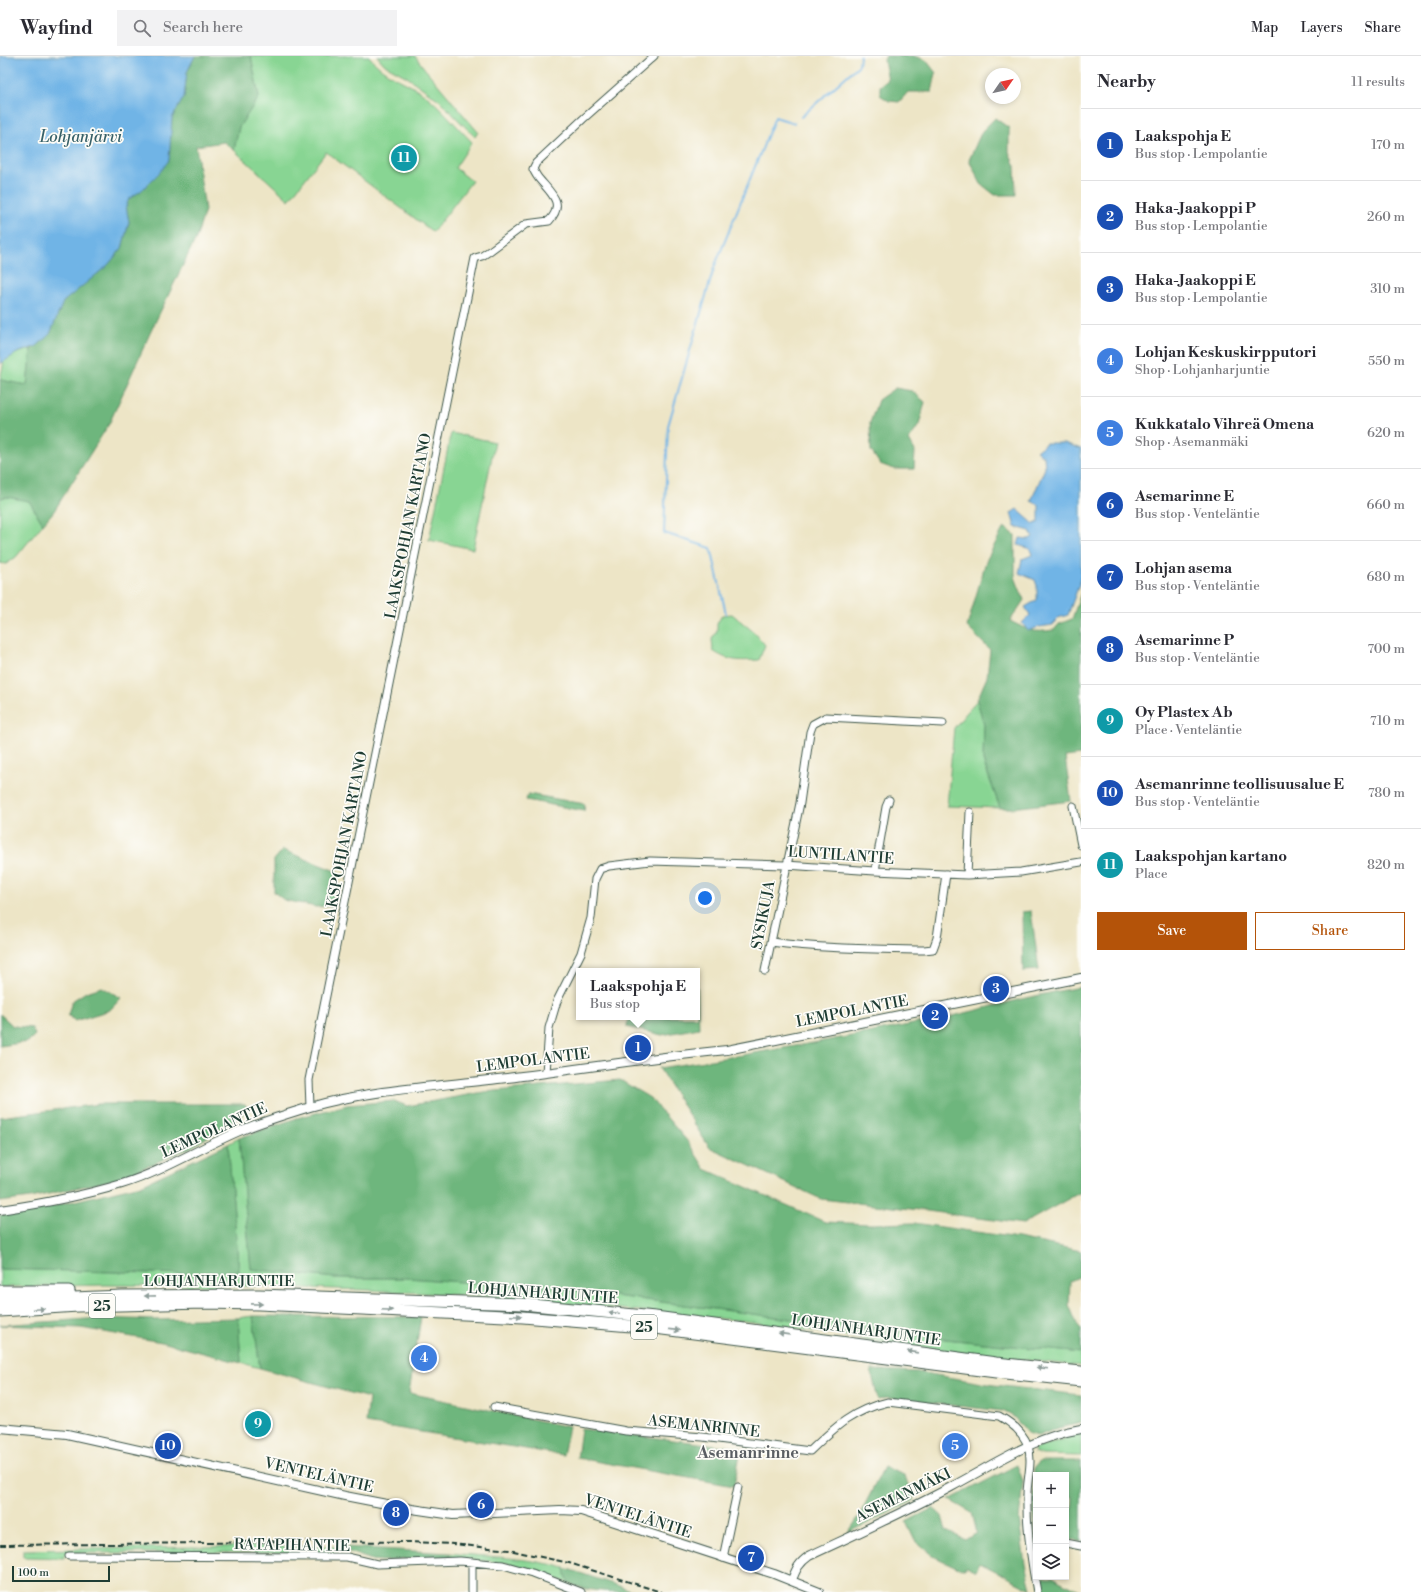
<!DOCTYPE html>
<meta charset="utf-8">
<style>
body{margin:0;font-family:"Libre Bodoni",serif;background:#f2f2f3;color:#2b2b33}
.controls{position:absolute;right:12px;bottom:12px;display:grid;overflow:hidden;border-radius:0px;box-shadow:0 2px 6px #0003}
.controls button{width:36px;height:36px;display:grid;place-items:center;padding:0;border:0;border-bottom:1px solid #e1e1e2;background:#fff;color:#2b2b33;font:20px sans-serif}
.compass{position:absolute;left:985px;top:12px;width:36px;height:36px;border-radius:50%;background:#fff;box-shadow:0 2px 6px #0003;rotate:56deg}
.scale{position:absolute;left:12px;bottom:10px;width:98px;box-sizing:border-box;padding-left:4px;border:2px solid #1f3d34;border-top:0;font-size:11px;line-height:14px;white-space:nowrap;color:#1f3d34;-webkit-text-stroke:3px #fdfcf7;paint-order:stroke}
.you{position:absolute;left:705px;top:842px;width:14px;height:14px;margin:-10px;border:3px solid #fff;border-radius:50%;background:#1a73e8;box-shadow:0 0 0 6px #1a73e833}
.badge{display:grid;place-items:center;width:26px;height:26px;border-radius:50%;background:#b45309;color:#fff;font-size:13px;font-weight:700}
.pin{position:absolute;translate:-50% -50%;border:2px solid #fff;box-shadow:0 1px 4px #0006}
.popup{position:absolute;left:576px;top:912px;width:124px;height:52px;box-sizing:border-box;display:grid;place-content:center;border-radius:0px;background:#fff;filter:drop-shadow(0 1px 3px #0005);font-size:13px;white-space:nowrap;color:#7c7c81}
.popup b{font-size:15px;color:#2b2b33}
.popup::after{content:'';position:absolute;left:50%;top:100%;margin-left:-8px;border:8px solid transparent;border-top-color:#fff}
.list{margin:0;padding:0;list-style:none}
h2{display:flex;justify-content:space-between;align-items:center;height:52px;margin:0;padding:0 16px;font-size:17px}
h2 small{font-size:13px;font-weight:400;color:#7c7c81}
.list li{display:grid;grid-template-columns:26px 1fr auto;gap:12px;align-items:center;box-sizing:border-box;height:72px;padding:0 16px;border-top:1px solid #e1e1e2}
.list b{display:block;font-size:15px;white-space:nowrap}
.list p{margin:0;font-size:13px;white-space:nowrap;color:#7c7c81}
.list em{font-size:13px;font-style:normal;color:#7c7c81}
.actions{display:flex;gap:8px;padding:12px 16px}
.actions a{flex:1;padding:9px 0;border:1px solid #b45309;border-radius:0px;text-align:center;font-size:14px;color:#b45309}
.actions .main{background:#b45309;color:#fff}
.icon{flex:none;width:22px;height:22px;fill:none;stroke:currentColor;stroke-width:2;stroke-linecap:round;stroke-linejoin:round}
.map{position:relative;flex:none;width:1081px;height:1536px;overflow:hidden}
header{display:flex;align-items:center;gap:24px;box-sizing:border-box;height:56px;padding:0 20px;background:#fff;border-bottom:1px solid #e1e1e2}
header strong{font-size:19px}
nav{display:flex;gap:22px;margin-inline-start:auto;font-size:14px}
.search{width:280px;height:36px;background:#f2f2f3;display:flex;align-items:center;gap:10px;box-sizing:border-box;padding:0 14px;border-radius:0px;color:#7c7c81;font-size:15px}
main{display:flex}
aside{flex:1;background:#fff}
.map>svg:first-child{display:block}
.green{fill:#88d593;stroke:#548964}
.forest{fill:#6eb67d;stroke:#467a58}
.water{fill:#70b4e6;stroke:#48788d}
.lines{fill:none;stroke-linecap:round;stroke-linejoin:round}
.stream{stroke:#70b4e6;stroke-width:2}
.minor-casing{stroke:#3e564a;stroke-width:9}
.tertiary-casing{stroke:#3e564a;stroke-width:10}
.trunk-casing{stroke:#3e564a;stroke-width:13}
.minor{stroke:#fff;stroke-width:7}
.tertiary{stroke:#fff;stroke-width:8}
.trunk{stroke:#fff;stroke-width:11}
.rail{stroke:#1f3d34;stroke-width:2;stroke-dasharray:6 3;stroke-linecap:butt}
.oneway{fill:#8f9e9a}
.labels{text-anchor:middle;stroke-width:3.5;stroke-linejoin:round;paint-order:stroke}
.shield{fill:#fdfcf7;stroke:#62766e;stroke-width:1}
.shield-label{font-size:14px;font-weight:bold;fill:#1f3d34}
.street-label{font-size:15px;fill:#1f3d34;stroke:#fdfcf7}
.water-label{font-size:16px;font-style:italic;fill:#376169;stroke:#fdfcf7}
.neighbourhood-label{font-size:16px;font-weight:bold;fill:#5a5e63;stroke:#fdfcf7}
</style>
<header>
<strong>Wayfind</strong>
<div class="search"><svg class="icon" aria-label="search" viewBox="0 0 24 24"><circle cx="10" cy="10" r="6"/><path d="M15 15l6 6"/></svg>Search here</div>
<nav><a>Map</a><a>Layers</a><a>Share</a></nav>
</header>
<main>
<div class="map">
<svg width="1081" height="1536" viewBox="0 0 1081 1536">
<rect width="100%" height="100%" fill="#fdfcf7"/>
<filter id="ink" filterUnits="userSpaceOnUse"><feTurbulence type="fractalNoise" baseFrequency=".025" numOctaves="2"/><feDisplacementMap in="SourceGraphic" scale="8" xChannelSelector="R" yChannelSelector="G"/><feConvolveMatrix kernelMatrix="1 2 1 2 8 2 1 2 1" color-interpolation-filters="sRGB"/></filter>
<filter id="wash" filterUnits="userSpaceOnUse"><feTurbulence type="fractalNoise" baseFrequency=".012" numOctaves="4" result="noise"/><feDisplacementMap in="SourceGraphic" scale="16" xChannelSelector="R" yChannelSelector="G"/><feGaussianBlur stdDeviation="0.9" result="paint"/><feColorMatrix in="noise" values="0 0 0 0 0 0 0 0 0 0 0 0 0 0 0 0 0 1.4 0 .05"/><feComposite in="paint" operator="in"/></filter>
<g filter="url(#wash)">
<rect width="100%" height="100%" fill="#ede5c6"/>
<!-- green -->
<path class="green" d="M251,0H369C383,20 405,24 424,38C442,52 456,70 472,86L455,112L472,125L433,176L326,96L289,144L234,94L239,71L259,41Z
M377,0H415L425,13L478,76L475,81L439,44L407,21L385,9Z
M31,293L27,329L0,324L4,305L17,297Z
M451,377L495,386L473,493L429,484Z
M7,441L29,445L43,468L16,501L6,508L0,507V442Z
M732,558L755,577L765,589L759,604C740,605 729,606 713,595L712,583L717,575V568L722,559Z
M977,644L984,669L983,705L1000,752L947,750L954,672Z
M239,1082L251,1213L335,1222H408L570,1234L936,1282L1081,1297V1310L945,1295L746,1265L495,1241L368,1234L244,1230L104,1229L0,1231V1213L190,1218L239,1215L228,1088Z
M253,1260L260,1312L241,1307L238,1262Z
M1081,1378V1400L1042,1399L1034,1396L1035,1393C1050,1387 1065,1382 1081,1378Z
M259,1490L346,1491L349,1496L68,1497L64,1499V1502L23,1501V1494Z
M449,1497C488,1501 527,1501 565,1512L567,1523L571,1528L532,1514L509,1507L451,1502Z"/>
<!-- forest -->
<path class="forest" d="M195,0H251L259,41L239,71L234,94L224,86L196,90L205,154L197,180L151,275L109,368L54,455L43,468L29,445L7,441L0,442V324L27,329L31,293L37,290L50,278L63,246L108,209L122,192L129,166L126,150L129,143L142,134L169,104L172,62L184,41L187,16Z
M886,0H913L926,4L936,17L932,36H908L899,46L889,45L880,39V30L888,24L884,4Z
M995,62L1009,72V96L1015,110L1016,139H995L981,128L969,104L982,75Z
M895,332L912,335L925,346L919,369L909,384L915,395L914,413H894L880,408L871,395L870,367L878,344Z
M1004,471L1015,479V521L1024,544L1010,565C1030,575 1032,577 1054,574L1059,568L1072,563L1081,537V699L1065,701L1071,745L1012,752H1000L983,704L984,669L977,644L987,621L990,594L967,571L986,505Z
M528,738L585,748L584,755L526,744Z
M283,794L338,816L332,853L329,850L316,851L284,844L274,836V804Z
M1031,855L1039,914L1023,915L1022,856Z
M697,917L699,972L662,979L627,971L628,961H697Z
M102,931L121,942L110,954L75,965L68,959L72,945L86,936Z
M1081,931V1136L1023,1168L920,1154L821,1143L709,1091L659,1012C759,997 859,980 957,959C998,949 1039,938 1081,931Z
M0,958L13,970L32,972L35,979L28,986L0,990Z
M620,1024L650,1042L688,1086L705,1113L825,1166L870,1168L914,1167L1018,1182L1081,1195V1220L1070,1225L1069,1249L1077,1268L1081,1273V1297L936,1282L570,1234L408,1222H335L251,1213L239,1082L297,1062L347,1049L394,1045L407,1050L484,1036Z
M99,1048H245L249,1055L190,1092L117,1123L30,1142L0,1146V1061Z
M228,1088L239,1215L190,1218L0,1213V1159L33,1155L141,1129Z
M253,1260L421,1261L409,1337L569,1371L563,1399L366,1367L369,1342L260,1312Z
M101,1262L156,1264L238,1262L241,1307L162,1286L81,1272L0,1269Z
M871,1314L918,1316L994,1329L1081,1339V1367L1058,1372L1038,1380L1027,1377L1014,1361L1003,1355L886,1342L878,1344Z
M581,1373L741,1392L734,1430L577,1402Z
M1040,1405H1081V1486L1069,1483L1073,1441L1066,1439V1419H1036L1035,1476L1033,1447L1034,1412Z
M1017,1409L1023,1425L1019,1463L1025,1508L1031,1533L980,1507L976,1515L966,1510L963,1514L933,1500L915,1485L906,1466L933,1452L942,1460L946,1475L966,1484L977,1477L972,1457L949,1444Z
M884,1411L904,1419L915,1444L848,1477L858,1462Z
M346,1491L449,1497L451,1502L409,1503L382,1505L372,1504L349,1496Z
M565,1512L637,1536C620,1536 582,1536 570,1527C566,1523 566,1518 565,1512Z
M1038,1521H1053L1081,1536H1042Z"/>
<!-- water -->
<path class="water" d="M0,0H195L187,16L184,41L172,62L169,104L161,115L142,134L129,143L126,150L129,166L122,192L108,209L63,246L50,278L37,290L17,297L0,308Z
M1046,387H1065L1081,393V523L1068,559L1058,562L1053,569L1039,571L1028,575L1022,567L1030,559L1025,551L1037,544V530L1035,524L1019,517L1022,503L1032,499L1030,493L1018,489L1020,482L1029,483L1033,481L1030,475L1015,471L1011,457L1017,453L1034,468L1039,466V449L1031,445L1045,412L1044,400L1036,395Z"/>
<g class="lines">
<!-- stream -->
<path class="stream" d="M801,61L859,9L860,0
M726,558L711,492L664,477L668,370L714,212L775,61L794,67"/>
</g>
</g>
<g filter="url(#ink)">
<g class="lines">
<defs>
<path id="minor" d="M1073,750L1081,789
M875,815L886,751L889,744
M967,819L970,756
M771,886C822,893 873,893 924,894L933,893L937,882L946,818
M765,915L800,747L810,676L813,668L826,661L943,667
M546,1017L549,972L557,945L581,897L591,862L595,823L600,813L609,810L650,805L786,809L875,815L967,819L1021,816L1081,806
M310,1051L309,1024L475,202L482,200L491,194L526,168L549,165C565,148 552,138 540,124C537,121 535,117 533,113L536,107L583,63L654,0
M494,1351L626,1375L703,1381L810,1395C836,1370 853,1354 888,1346L999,1360C1012,1367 1023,1376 1028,1390C1033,1406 1027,1423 1027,1439C1026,1471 1031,1504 1037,1536
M1066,1487L1081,1490
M69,1500L347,1501L377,1508L460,1505L503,1509L532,1517L581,1536
M723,1502L738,1431
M472,1506V1536"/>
<path id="tertiary" d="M0,1154C40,1148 82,1140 122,1128C164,1115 201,1091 242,1074C264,1065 287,1058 310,1051C373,1033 441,1030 507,1022C580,1013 653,1001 727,994L1081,922
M0,1372L67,1378L345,1440L412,1453L453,1459L560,1454L581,1455L774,1518L819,1536
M792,1524C796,1513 799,1507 809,1500C856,1478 905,1456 951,1431C993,1409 1033,1381 1081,1373"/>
<path id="trunk" d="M0,1235H69
M0,1245L122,1240L259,1239L522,1248L655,1261L996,1307L1081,1316
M0,1255L78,1250L204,1247L259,1248L523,1261L655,1272L996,1316L1081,1325"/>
</defs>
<!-- minor casing -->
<use href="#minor" class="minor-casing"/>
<!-- tertiary casing -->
<use href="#tertiary" class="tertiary-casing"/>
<!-- trunk casing -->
<use href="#trunk" class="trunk-casing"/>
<!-- minor -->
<use href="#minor" class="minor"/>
<!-- tertiary -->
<use href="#tertiary" class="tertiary"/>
<!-- trunk -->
<use href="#trunk" class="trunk"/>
<!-- rail -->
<path class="rail" d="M0,1489L210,1487L281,1485L411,1486L453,1488L509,1494L569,1507L661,1536"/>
</g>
<!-- one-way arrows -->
<defs><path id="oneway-solid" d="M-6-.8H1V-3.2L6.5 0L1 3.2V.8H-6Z"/></defs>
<g class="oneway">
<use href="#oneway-solid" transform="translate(150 1240) rotate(179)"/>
<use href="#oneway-solid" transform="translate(257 1248) rotate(1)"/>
<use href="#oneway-solid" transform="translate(39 1253) rotate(-3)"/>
<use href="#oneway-solid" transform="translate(387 1254) rotate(3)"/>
<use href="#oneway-solid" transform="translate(614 1257) rotate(-174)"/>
<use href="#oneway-solid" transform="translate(516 1260) rotate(3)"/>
<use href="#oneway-solid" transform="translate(674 1274) rotate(7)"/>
<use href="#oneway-solid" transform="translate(784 1278) rotate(-172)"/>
<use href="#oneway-solid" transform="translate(913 1296) rotate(-172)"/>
<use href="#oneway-solid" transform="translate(1042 1312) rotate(-173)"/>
</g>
</g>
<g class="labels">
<!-- shield labels -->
<g class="shield">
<rect x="89" y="1238" width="26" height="24" rx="3"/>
<rect x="631" y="1259" width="26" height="24" rx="3"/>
</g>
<g class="shield-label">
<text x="102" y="1255">25</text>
<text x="644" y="1276">25</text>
</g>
<!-- street labels -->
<g class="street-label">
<text transform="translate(408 470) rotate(-79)" y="5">LAAKSPOHJAN KARTANO</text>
<text transform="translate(344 788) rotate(-79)" y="5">LAAKSPOHJAN KARTANO</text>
<text transform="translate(841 799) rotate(4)" y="5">LUNTILANTIE</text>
<text transform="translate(763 859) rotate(-79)" y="5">SYSIKUJA</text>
<text transform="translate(852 955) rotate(-11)" y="5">LEMPOLANTIE</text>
<text transform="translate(533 1004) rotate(-7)" y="5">LEMPOLANTIE</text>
<text transform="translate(214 1074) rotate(-24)" y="5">LEMPOLANTIE</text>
<text x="219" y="1230">LOHJANHARJUNTIE</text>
<text transform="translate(543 1237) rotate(4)" y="5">LOHJANHARJUNTIE</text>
<text transform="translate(866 1274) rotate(8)" y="5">LOHJANHARJUNTIE</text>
<text transform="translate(704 1370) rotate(6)" y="5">ASEMANRINNE</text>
<text transform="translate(319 1419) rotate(13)" y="5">VENTELÄNTIE</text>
<text transform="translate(903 1439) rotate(-26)" y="5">ASEMANMÄKI</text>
<text transform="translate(638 1460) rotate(18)" y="5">VENTELÄNTIE</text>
<text transform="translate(292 1489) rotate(1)" y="5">RATAPIHANTIE</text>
</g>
<!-- water labels -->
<g class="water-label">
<text x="81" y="86">Lohjanjärvi</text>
</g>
<!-- neighbourhood labels -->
<g class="neighbourhood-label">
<text x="748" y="1402">Asemanrinne</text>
</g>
</g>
</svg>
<div class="controls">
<button>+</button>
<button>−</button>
<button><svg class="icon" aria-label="layers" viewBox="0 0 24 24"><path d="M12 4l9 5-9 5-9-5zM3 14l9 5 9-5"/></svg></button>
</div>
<svg class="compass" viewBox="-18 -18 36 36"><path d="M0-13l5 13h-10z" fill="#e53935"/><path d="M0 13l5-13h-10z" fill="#7c7c81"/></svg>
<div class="scale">100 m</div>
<div class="you"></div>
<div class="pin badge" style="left:638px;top:992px;background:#1a4fb4">1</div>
<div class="popup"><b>Laakspohja E</b>Bus stop</div>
<div class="pin badge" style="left:935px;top:960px;background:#1a4fb4">2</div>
<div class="pin badge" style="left:996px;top:933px;background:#1a4fb4">3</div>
<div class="pin badge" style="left:424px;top:1302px;background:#3f7fe0">4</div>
<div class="pin badge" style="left:955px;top:1390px;background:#3f7fe0">5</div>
<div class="pin badge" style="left:481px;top:1449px;background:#1a4fb4">6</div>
<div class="pin badge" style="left:751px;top:1502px;background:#1a4fb4">7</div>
<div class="pin badge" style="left:396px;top:1457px;background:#1a4fb4">8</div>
<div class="pin badge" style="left:258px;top:1368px;background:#0f9aa8">9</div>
<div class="pin badge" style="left:168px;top:1390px;background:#1a4fb4">10</div>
<div class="pin badge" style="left:404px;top:102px;background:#0f9aa8">11</div>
</div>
<aside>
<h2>Nearby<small>11 results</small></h2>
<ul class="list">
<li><span class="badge" style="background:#1a4fb4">1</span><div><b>Laakspohja E</b><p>Bus stop · Lempolantie</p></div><em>170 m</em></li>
<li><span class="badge" style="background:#1a4fb4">2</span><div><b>Haka-Jaakoppi P</b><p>Bus stop · Lempolantie</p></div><em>260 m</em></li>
<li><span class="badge" style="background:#1a4fb4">3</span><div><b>Haka-Jaakoppi E</b><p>Bus stop · Lempolantie</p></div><em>310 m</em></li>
<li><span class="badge" style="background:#3f7fe0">4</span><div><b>Lohjan Keskuskirpputori</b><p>Shop · Lohjanharjuntie</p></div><em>550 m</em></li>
<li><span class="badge" style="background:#3f7fe0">5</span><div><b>Kukkatalo Vihreä Omena</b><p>Shop · Asemanmäki</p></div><em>620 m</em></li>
<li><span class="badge" style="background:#1a4fb4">6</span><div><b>Asemarinne E</b><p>Bus stop · Venteläntie</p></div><em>660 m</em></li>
<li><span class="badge" style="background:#1a4fb4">7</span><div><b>Lohjan asema</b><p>Bus stop · Venteläntie</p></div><em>680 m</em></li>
<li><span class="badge" style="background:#1a4fb4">8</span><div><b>Asemarinne P</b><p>Bus stop · Venteläntie</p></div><em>700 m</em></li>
<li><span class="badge" style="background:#0f9aa8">9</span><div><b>Oy Plastex Ab</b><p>Place · Venteläntie</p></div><em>710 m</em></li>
<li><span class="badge" style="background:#1a4fb4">10</span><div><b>Asemanrinne teollisuusalue E</b><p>Bus stop · Venteläntie</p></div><em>780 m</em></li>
<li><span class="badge" style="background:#0f9aa8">11</span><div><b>Laakspohjan kartano</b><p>Place</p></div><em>820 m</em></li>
</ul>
<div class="actions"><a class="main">Save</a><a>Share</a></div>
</aside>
</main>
